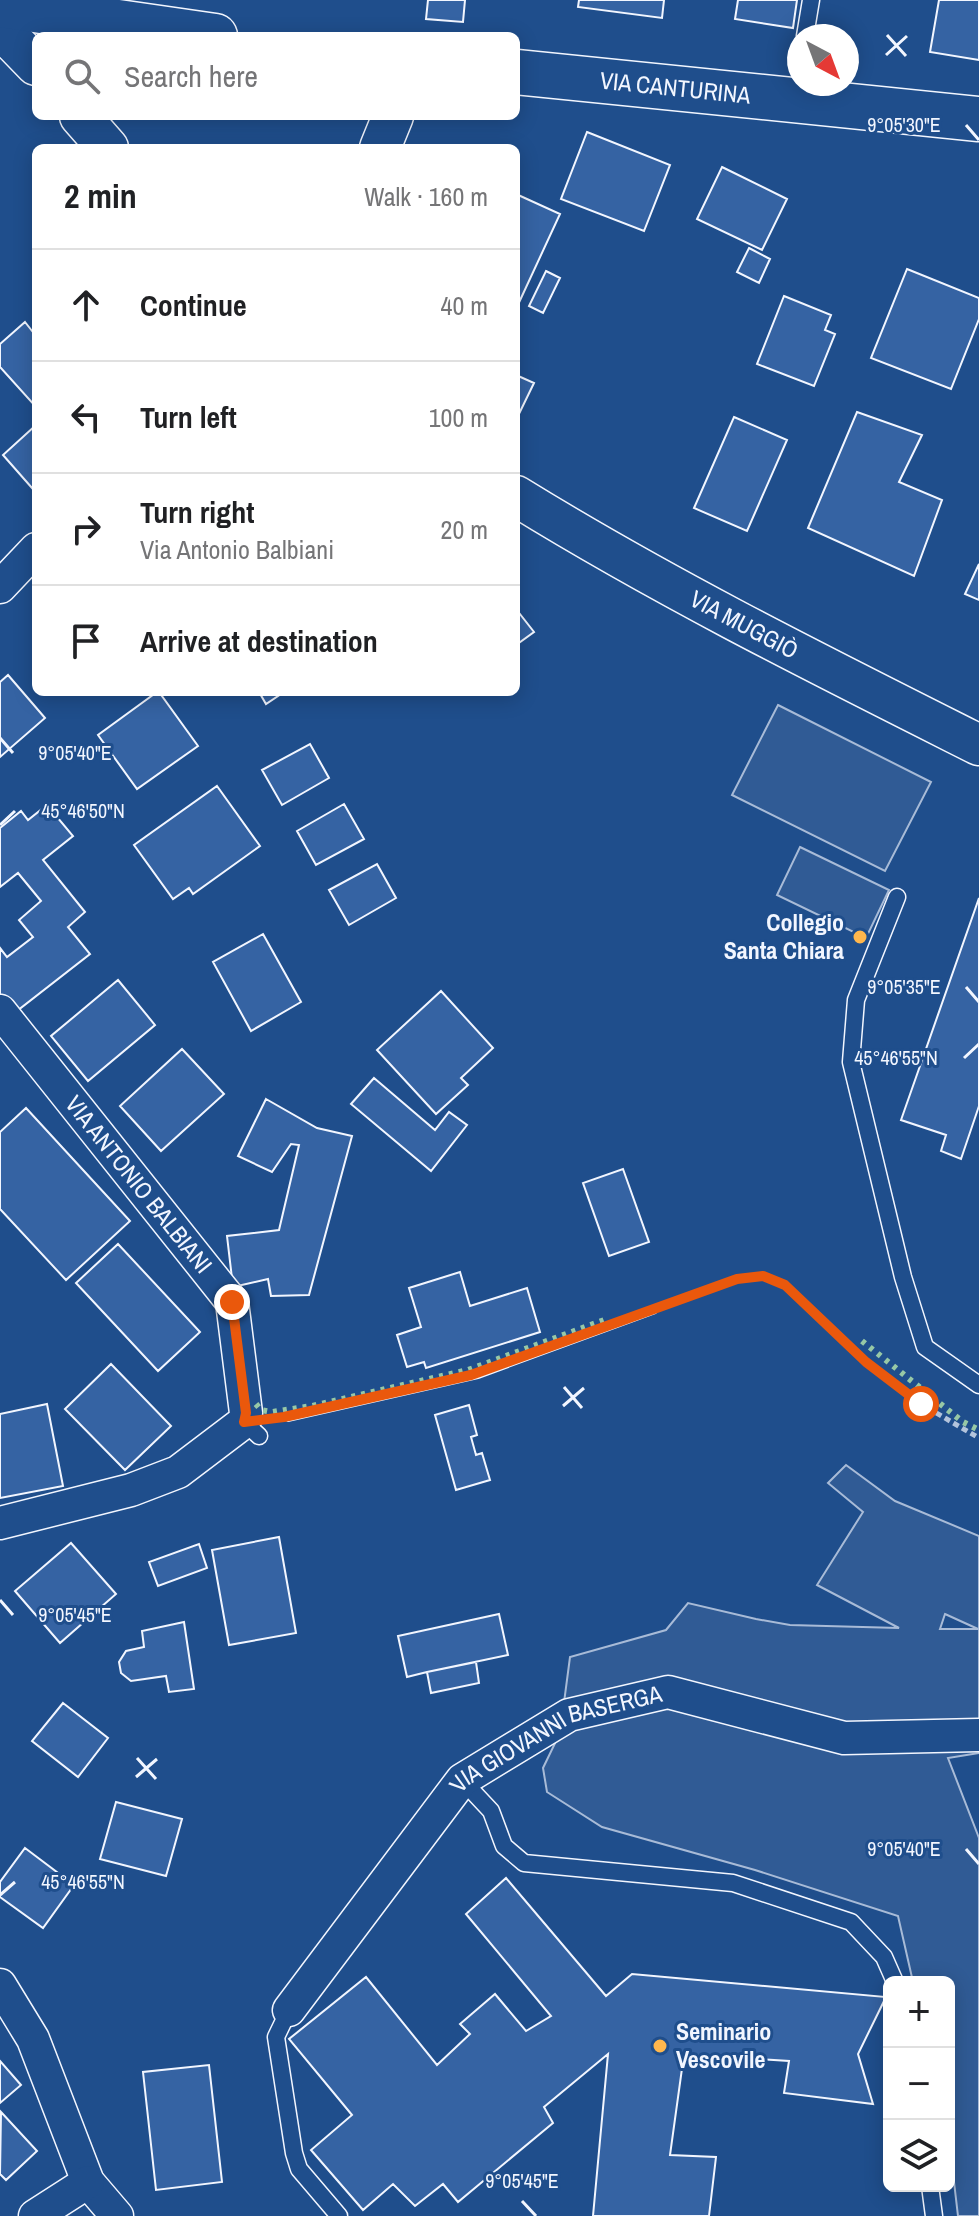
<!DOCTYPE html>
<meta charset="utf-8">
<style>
body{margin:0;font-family:"Archivo Narrow",sans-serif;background:#f6f6f6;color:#202124}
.controls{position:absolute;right:24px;bottom:24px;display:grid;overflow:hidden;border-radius:12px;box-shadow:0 4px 20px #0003}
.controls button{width:72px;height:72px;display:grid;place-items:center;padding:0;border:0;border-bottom:2px solid #e0e0e0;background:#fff;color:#202124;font:40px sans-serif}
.compass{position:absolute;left:787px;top:24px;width:72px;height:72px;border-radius:50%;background:#fff;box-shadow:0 4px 20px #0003;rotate:139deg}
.stop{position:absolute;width:24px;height:24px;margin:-18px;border:6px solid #ea580c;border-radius:50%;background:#fff}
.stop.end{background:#ea580c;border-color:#fff;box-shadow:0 2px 8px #0008}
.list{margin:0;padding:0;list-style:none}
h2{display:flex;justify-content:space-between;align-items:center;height:104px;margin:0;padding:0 32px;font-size:34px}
h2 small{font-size:26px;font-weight:400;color:#757577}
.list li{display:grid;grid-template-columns:52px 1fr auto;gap:24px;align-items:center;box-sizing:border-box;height:112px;padding:0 32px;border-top:2px solid #e0e0e0}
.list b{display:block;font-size:30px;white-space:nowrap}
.list p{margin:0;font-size:26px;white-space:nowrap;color:#757577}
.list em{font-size:26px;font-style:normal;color:#757577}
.icon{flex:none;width:44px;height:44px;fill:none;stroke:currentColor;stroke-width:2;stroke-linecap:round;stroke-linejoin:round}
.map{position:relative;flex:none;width:979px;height:2216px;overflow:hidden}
.search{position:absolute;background:#fff;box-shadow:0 4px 20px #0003;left:32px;top:32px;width:488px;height:88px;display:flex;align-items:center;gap:20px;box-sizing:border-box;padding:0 28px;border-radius:12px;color:#757577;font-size:30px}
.panel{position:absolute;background:#fff;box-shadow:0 4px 20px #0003;left:32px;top:144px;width:488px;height:552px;border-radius:12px}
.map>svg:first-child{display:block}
.green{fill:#305b95;stroke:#a8bbd7;stroke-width:2;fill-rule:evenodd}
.building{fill:#3563a3;stroke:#f2f6ff;stroke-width:2}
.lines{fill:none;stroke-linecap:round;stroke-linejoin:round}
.service-casing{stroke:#f2f6ff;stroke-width:19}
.minor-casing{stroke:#f2f6ff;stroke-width:35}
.tertiary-casing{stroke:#f2f6ff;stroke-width:43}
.secondary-casing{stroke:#f2f6ff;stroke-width:47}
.path{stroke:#b3c4dc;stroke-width:5;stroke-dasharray:6 4;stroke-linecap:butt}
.service{stroke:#1f4e8c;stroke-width:16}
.minor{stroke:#1f4e8c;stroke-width:32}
.tertiary{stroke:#1f4e8c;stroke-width:40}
.secondary{stroke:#1f4e8c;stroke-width:44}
.hedge{stroke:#97c8a6;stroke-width:6;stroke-dasharray:4 6;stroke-linecap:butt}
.wall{stroke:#f2f6ff;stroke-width:4}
.route{stroke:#ea580c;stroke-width:10}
.ticks{fill:none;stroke:#f2f6ff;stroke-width:3}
.poi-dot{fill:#ffb74d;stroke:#1f4e8c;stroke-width:3}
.labels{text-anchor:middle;stroke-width:6;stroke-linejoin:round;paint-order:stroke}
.street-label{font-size:24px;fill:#f2f6ff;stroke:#1f4e8c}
.poi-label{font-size:24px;font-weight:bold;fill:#f2f6ff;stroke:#1f4e8c;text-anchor:end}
.ticks-label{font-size:20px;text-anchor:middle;fill:#f2f6ff;stroke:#1f4e8c;stroke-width:6;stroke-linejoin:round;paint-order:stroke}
</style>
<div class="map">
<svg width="979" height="2216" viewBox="0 0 979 2216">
<rect width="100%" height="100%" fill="#1f4e8c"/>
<!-- green -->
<path class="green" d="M778,705L931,782L885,871L732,795Z
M800,847L889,890L866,938L777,895Z
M846,1465L895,1501L979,1536V1753L948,1758L979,1838V2216H958L949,2139V1982H913L898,1916L755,1870L602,1827L547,1792L543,1768L560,1733L570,1657L666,1630L688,1603L756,1619L790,1625L899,1628L817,1585L863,1512L828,1483ZM945,1614L978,1629H940Z"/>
<!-- building -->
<path class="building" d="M428,0H465L463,22L426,19Z
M579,0H664L662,18L578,7Z
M738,0H797L793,28L735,19Z
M939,0H979V60L930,52Z
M587,132L670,165L644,231L561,199Z
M722,167L787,199L762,250L697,219Z
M516,194L560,214L516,309Z
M749,248L770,259L759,283L737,272Z
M907,269L979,298V319L951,389L871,358Z
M546,271L560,278L543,313L529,306Z
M784,296L831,315L825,330L835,334L814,386L757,364Z
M25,322L36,336V407L0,367V344Z
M516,375L534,383L516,420Z
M857,412L922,435L899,482L942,500L914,576L808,528Z
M734,417L787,440L747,531L694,508Z
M36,425V484L32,488L3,455Z
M979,564V600L965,594Z
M516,609L534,632L516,645Z
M8,675L45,718L0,757V682Z
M157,692H159L198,746L137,789L98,735Z
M259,692H284L266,704Z
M310,744L329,778L282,805L262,770Z
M217,786L260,846L193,894L189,888L173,899L134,845Z
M344,804L364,839L316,865L297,831Z
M47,805L73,836L43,860L85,912L68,927L90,954L13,1014L0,998V948L7,957L33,937L19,920L41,901L18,873L0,887V828L21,811L28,820Z
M377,864L396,898L349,925L329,890Z
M979,898V1106L961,1159L941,1151L946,1135L901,1120Z
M263,934L301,1002L251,1031L213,962Z
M118,980L155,1025L88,1081L51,1036Z
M441,991L493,1048L461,1078L468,1085L436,1114L377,1050Z
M182,1049L224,1094L161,1151L120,1106Z
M374,1078L435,1130L449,1112L467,1125L431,1171L351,1104Z
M266,1099L317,1128L352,1136L309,1295L271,1296L268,1279L233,1287L227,1236L279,1230L299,1145L291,1144L272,1172L238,1156Z
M26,1108L130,1221L66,1280L0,1209V1132Z
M623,1169L649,1242L609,1256L583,1183Z
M118,1244L200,1332L158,1371L76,1283Z
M460,1272L470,1306L527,1288L540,1332L426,1368L424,1362L407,1367L397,1335L421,1327L409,1288Z
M111,1364L171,1426L125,1470L65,1409Z
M47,1404L63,1486L0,1498V1414Z
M469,1405L477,1435L471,1437L476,1455L482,1453L490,1480L456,1490L435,1415Z
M279,1537L296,1633L229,1645L212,1550Z
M71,1543L116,1594L60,1643L15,1591Z
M199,1544L207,1568L158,1586L149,1562Z
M499,1614L508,1655L427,1672L407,1677L398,1636Z
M184,1622L194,1689L169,1692L166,1676L131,1681L121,1673L119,1662L126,1651L144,1647L142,1631Z
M476,1662L479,1683L431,1693L427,1672Z
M63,1703L108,1738L78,1777L32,1741Z
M116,1802L182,1819L166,1876L100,1859Z
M25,1848L74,1885L43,1928L0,1897V1882Z
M506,1878L606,1996L632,1974L886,1997L858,2054L873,2104L784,2093L789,2061L684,2054L670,2155L716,2157L709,2216H593L608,2054L544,2107L553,2123L458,2202L443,2184L415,2206L393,2184L363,2210L311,2150L352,2115L289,2039L366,1977L437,2065L470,2034L460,2024L495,1994L526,2031L551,2016L466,1914Z
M0,2061L21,2085L0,2103Z
M209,2065L222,2182L156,2190L143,2072Z
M1,2112L37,2151L6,2180L0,2174Z"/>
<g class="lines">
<defs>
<path id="service" d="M805,36L811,0
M897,897L856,1000L851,1062L903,1277L925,1347L979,1385
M244,1422L259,1436
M462,1780L491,1811L504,1846L524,1863L733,1883L851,1922L884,1957L895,1982
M289,2010L276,2037L294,2153L299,2169L339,2216
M930,2186L934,2216"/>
<g id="minor">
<path d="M0,587L36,549"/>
<path id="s1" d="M0,1011L232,1302L246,1413L244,1422L178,1472L131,1490L0,1523"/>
<path d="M0,1985L33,2039L88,2182L117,2216"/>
<path id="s2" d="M289,2010L462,1780L569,1715L668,1692L844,1738L979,1735"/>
<path d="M35,2216L88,2182"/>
</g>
<g id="tertiary">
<path d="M0,28L36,65"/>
<path d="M80,116L108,148"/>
<path d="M380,148L393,116"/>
<path id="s3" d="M516,496C665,588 822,666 979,745"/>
</g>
<g id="secondary">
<path d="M0,5L215,36"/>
<path id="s4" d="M516,72L979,119"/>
</g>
</defs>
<!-- service casing -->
<use href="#service" class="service-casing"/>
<!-- minor casing -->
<use href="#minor" class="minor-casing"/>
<!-- tertiary casing -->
<use href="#tertiary" class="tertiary-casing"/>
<!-- secondary casing -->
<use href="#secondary" class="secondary-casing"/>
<!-- path -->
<path class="path" d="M277,1418L471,1375L737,1279L763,1276L785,1285L866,1362L921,1404L979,1438"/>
<!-- service -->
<use href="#service" class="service"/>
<!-- minor -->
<use href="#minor" class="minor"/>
<!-- tertiary -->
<use href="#tertiary" class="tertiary"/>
<!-- secondary -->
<use href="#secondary" class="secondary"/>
<!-- hedge -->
<path class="hedge" d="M862,1341L963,1422L979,1430
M256,1404L261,1410L272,1412L312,1406L468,1370L607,1319"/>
<!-- wall -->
<path class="wall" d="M288,1420L478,1377L655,1312"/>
</g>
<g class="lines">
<!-- route -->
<path class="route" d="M232,1302L246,1413L244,1422L284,1417L471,1375L737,1279L763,1276L785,1285L866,1362L921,1404"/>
</g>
<!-- ticks -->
<path class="ticks" d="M887,35L906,56M886,55L907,36M966,125L979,140M0,738L13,753M0,825L15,811M966,987L979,1002M964,1058L979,1044M564,1387L582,1408M563,1406L584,1388M0,1600L13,1615M137,1758L156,1779M136,1777L157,1759M966,1849L979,1864M0,1895L15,1882M522,2201L536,2216"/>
<!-- markers -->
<g class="poi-dot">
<circle cx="860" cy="937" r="8"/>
<circle cx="660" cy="2046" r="8"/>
</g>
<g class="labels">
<!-- street labels -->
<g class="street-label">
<text dy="8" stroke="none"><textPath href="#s4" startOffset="160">VIA CANTURINA</textPath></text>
<text dy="8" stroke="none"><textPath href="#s3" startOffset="262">VIA MUGGIÒ</textPath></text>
<text dy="8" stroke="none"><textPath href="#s1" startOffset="222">VIA ANTONIO BALBIANI</textPath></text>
<text dy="8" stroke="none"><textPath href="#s2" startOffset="392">VIA GIOVANNI BASERGA</textPath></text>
</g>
<!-- poi labels -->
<g class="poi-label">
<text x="844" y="931">Collegio<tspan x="844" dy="28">Santa Chiara</tspan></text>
<text x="676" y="2040" text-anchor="start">Seminario<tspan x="676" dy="28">Vescovile</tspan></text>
</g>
</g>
<g class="ticks-label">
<text x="904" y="132">9°05'30"E</text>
<text x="75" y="760">9°05'40"E</text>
<text x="83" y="818">45°46'50"N</text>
<text x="904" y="994">9°05'35"E</text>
<text x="896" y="1065">45°46'55"N</text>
<text x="75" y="1622">9°05'45"E</text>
<text x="904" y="1856">9°05'40"E</text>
<text x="83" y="1889">45°46'55"N</text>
<text x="522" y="2188">9°05'45"E</text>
</g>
</svg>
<div class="controls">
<button>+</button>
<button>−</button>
<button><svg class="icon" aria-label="layers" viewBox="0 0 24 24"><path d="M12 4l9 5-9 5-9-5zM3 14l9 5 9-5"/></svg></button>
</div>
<svg class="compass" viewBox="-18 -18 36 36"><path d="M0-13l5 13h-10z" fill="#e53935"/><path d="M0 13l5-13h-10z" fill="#757577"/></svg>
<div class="stop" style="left:921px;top:1404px"></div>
<div class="stop end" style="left:232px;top:1302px"></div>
<div class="search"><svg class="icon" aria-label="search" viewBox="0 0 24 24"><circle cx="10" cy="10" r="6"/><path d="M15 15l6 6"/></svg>Search here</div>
<section class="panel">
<h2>2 min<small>Walk · 160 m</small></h2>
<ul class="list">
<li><svg class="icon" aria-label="ahead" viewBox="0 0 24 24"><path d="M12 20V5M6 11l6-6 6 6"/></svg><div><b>Continue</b></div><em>40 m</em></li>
<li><svg class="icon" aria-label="left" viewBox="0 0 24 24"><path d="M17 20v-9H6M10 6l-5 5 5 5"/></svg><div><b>Turn left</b></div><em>100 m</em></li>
<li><svg class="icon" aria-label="right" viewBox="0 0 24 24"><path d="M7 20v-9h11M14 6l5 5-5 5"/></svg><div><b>Turn right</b><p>Via Antonio Balbiani</p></div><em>20 m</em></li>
<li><svg class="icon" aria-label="arrive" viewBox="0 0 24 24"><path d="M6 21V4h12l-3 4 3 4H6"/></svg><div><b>Arrive at destination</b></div></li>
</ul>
</section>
</div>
